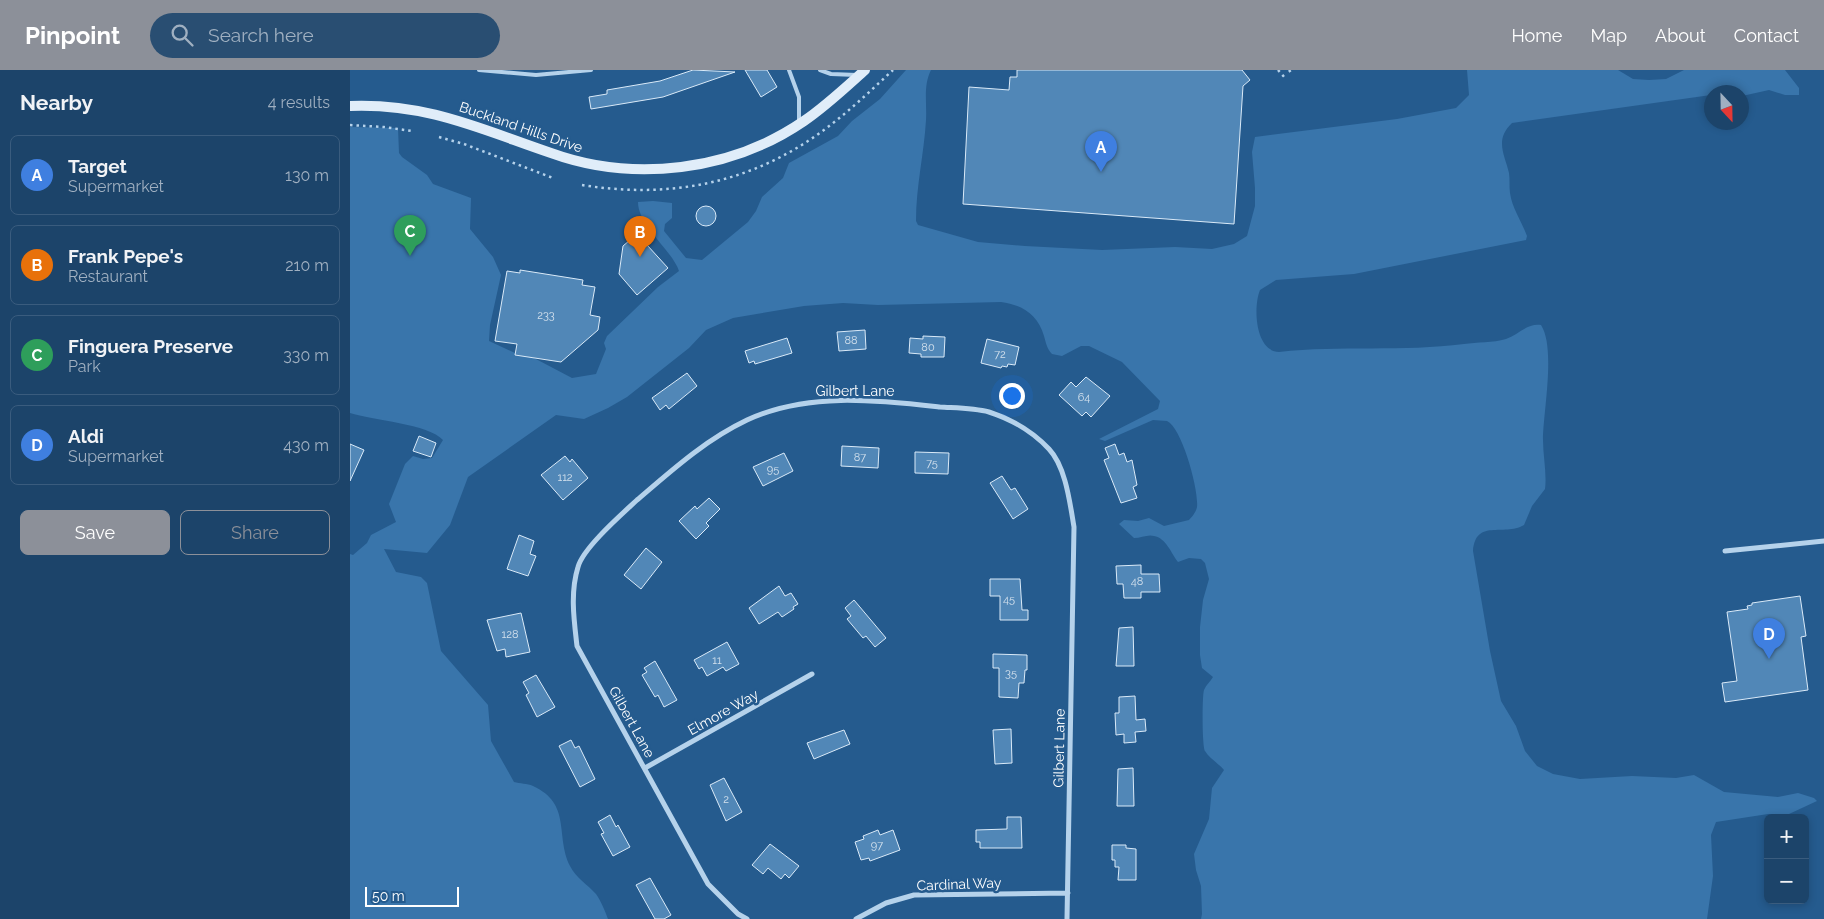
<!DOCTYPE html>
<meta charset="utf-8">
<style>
body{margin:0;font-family:Raleway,sans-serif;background:#294e72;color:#f1f3f6}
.controls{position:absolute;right:15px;bottom:15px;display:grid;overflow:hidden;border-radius:8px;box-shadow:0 2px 8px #0003}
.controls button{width:45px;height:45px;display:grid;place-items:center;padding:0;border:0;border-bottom:1px solid #3a5c7e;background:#1c446a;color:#f1f3f6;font:25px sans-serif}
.compass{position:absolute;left:1354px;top:15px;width:45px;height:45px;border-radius:50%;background:#1c446a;box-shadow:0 2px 8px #0003;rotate:158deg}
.scale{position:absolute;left:15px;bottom:12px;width:94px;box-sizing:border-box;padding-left:5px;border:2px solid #fff;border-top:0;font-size:14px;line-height:18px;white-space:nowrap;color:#fff;-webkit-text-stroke:4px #255b8e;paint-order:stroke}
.you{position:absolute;left:661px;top:325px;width:18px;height:18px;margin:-12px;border:4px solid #fff;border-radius:50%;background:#1a73e8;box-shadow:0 0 0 8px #1a73e833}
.badge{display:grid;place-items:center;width:32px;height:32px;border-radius:50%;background:#8c9099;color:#fff;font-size:16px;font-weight:700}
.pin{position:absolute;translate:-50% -41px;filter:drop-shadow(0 1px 2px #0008)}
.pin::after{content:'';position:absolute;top:26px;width:18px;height:15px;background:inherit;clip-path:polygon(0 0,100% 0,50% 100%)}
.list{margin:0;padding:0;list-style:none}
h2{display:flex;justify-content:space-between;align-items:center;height:65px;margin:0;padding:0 20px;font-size:21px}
h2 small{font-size:16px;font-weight:400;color:#a0b0c1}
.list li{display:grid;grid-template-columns:32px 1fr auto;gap:15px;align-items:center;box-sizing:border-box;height:80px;margin:0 10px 10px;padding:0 10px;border:1px solid #3a5c7e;border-radius:8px}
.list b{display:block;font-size:19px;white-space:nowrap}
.list p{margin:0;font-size:16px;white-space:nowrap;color:#a0b0c1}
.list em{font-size:16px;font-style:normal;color:#a0b0c1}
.actions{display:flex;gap:10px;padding:15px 20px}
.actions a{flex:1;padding:11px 0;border:1px solid #8c9099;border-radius:8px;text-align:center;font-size:18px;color:#8c9099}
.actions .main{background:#8c9099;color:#fff}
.icon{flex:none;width:28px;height:28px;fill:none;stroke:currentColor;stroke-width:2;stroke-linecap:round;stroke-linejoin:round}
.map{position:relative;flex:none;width:1474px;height:849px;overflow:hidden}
header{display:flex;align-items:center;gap:30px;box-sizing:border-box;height:70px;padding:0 25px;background:#8c9099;color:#fff}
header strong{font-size:24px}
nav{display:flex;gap:28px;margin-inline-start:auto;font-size:18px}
.search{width:350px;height:45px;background:#294e72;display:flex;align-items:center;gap:12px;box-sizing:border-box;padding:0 18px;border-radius:28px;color:#a0b0c1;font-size:19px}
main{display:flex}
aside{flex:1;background:#1c446a}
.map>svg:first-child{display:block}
.green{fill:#3975ab}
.building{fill:#5187b7;stroke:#daeaf8}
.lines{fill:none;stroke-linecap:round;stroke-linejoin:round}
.path{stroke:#b5d2eb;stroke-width:2.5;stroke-dasharray:2.5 4;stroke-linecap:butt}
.lane{stroke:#b5d2eb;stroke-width:4}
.street{stroke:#b5d2eb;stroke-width:5}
.secondary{stroke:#e0edf9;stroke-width:10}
.labels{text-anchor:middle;stroke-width:5;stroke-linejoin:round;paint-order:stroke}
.number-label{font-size:11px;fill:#d4e1ed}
.street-label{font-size:14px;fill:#fff;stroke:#255b8e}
</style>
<header>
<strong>Pinpoint</strong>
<div class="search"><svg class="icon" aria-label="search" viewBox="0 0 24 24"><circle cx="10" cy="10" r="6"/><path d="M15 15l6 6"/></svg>Search here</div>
<nav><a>Home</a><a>Map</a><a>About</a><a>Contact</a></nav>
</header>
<main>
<aside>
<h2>Nearby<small>4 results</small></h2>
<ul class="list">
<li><span class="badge" style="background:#3f7fe0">A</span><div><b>Target</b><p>Supermarket</p></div><em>130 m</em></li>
<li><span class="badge" style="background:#e8710a">B</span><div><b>Frank Pepe's</b><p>Restaurant</p></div><em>210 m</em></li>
<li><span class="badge" style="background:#2e9e5b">C</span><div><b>Finguera Preserve</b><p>Park</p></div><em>330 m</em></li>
<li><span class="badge" style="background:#3f7fe0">D</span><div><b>Aldi</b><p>Supermarket</p></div><em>430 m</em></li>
</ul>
<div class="actions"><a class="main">Save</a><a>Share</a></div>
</aside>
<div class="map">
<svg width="1474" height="849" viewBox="0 0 1474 849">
<rect width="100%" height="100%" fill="#255b8e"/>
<!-- green -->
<path class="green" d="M556,0H581C573,16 577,32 576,50C574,84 566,116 566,151L568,155L628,172L675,176L752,180L825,177L862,179L884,174L897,166L905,136V118L902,82L905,67L1047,49L1106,38L1119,25L1117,0H1268L1283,9L1299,10L1316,9L1334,0H1435L1449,18V25H1435L1419,20L1392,26V22H1362L1361,25L1162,53C1144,70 1155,85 1159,103C1160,110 1159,116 1160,123C1162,138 1172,152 1177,166L1176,170L1004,204L926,210L910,220C903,237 905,281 929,282C991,275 1053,282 1114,274C1127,272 1143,273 1156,269C1168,265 1177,253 1191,255C1206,278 1193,343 1193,370C1193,386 1197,404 1195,419L1182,436L1174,455C1153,467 1126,448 1123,481L1140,581L1151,631L1166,656L1175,681L1187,696L1203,704L1230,709L1282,706L1326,708L1344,705L1374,722L1428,727L1448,723L1464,728L1467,731L1439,744H1418L1366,752L1361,765L1363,806L1357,849H851L852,844L851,816L846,800L844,784L859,749L862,718L874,700C868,693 859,688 855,681C852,676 852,626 854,620C856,615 860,612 863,607L852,598L850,585V557L853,530L859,509L855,493L851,489L839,488L828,492C821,483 816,468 804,466C798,464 791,468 784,468L769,454L774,450L788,451L799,448L814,456L839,450C842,447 846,442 847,437C849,420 832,358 817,351L803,350L755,371L749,369L808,339L810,331L772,292L739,276H731L712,286L702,284C697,279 696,273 694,266C688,245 673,235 651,232L528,235L493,233L454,236L383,248L356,260L339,278L277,327L258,338L234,349L206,345L118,407L100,455L77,483L34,479L46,502L71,507L77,513L91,581L138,635L141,671L164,712C170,714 177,713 183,716C222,734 205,765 220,796C226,808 237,814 246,824C251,831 255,841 258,849H0V484L3,485L17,473L21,465L46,452L39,434L55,394L63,386L73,389L82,388L93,370C79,354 22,350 0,343V57L48,58L49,83L52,87L77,105L83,114L121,128L120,159L143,187L151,205L140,255L139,271L165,283L184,288L222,308L246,304L256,279L254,273L257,266L308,217L329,201C322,180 288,156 288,132L303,131L322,133V148L315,154L314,161L336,188L352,190L398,152L406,141L412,127L433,108L439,93L488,66L502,51L530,29Z"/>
<!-- building -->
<path class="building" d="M343,0L385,2L313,27L241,39L239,27L257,24V20L310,11Z
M395,0H417L427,17L411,27Z
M667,0H892L900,10L893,16L884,154L613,134L619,17L659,20L660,7H667Z
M346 146a10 10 0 1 1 20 0a10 10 0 1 1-20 0Z
M287,164L318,198L287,225L269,204L273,176Z
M170,200L233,210L232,215L245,217L240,245L250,247L248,260L211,292L165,285L167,274L145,271L157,201L170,203Z
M515,260L516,279L489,281L487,262Z
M573,266L595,267L594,287H571V284L559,283L560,268L573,269Z
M437,268L442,283L405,294L404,291L399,293L395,281Z
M637,269L669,277L665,295L658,294L657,297L652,296L651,298L631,293Z
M337,303L347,316L319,339L316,335L310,340L302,328Z
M736,307L760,326L741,347L736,342L732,346L709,325L721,312L726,317Z
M69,366L86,373L81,387L63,381Z
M0,374L14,380L0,411Z
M765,374L769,385L774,383L777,392L782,390L787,415L783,417L787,428L771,433L754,390L759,388L755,378Z
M492,376L529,378L528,398L491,396Z
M565,382L599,383L598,404L565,403Z
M434,383L443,401L413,416L403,397Z
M215,386L220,392L222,389L238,408L213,430L191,405Z
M652,406L661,420L665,418L678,439L663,449L640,413Z
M359,428L370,439L356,453L359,456L346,469L329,451L345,436L347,439Z
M169,465L184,471L180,484L186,486L178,506L157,499Z
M296,478L312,492L291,519L274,505Z
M791,495V504H809L810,522H791V528H774L773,514H767L766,496Z
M640,509H670L672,540H678V550H650V526H640Z
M429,516L435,526L441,523L448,534L443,537L444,539L432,547L428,542L409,554L399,538Z
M1450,526L1456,566L1451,567L1458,620L1375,632L1372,613L1387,611L1377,542L1398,539L1397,536L1402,535V533Z
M504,530L536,568L525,577L516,566L513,568L497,549L501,546L495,538Z
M171,543L180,582L156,587L155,579L147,581L137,550Z
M783,557L784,596H766L769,558Z
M377,572L389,594L376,601L373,597L357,606L352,597L349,599L344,590Z
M643,584L677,585V600H675L674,613H669L668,628L649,627V598H643Z
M305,591L327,630L314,637L308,625L305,627L292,605L297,602L294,598Z
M186,605L205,637L187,647L176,625L179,623L173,612Z
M785,626L786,650L795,649L796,661L785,662L786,672L774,673V664L766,665L765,643H769V627Z
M661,659L662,693L645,694L643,660Z
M494,660L500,674L464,689L457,673Z
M221,670L225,678L229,676L245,709L230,717L209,676Z
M783,698L784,736H767L768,699Z
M374,708L392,742L376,751L360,715Z
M260,745L266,757L268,755L280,777L263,786L251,764L254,763L248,752Z
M657,747H671L672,778H630V772H626V760L657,759Z
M528,760L530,765L543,760L550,780L520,791L519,788L511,790L505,772L514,769L513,766Z
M420,774L449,796L439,808L435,804L431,809L418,798L413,804L402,795Z
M762,775H776V778L786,779V810H768L769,797H765V790H762Z
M300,808L321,845L314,849H305L286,815Z"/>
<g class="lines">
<!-- path -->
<path class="path" d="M928,0L936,9
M939,0L942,4
M0,55L34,57L62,61
M89,67L114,74L203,108
M232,115C313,128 389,116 458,71C489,51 516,25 543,0"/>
<!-- lane -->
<path class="lane" d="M129,0L186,5L241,0
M439,0L449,27V53
M470,0L481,4L507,5"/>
<!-- street -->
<path class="street" d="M1375,481L1474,471
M295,698L462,604
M397,849L388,844L358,814L227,576C224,550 220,523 228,497C233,478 272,444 287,430C322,400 355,370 397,350C457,322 526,330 590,337C605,338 624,338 639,342C661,349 683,362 699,379C716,397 720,434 724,457L717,849
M506,849L536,833L564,825L718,823"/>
<!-- secondary -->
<path class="secondary" d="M0,36C77,33 130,59 201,83C284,113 381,101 454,51C476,36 496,17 515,0"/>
</g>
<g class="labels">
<!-- number labels -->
<g class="number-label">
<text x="196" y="249">233</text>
<text x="501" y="274">88</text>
<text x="578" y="281">80</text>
<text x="650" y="288">72</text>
<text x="734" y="331">64</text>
<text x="510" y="391">87</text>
<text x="582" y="397">75</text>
<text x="423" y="403">95</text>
<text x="215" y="411">112</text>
<text x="787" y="515">48</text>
<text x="659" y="533">45</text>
<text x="160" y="568">128</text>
<text x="367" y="594">11</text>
<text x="661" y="607">35</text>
<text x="376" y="733">2</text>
<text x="527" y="779">97</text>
</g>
<!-- street labels -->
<g class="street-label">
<text transform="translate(171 57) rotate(19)" y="5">Buckland Hills Drive</text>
<text x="505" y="326">Gilbert Lane</text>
<text transform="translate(373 642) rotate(-29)" y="5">Elmore Way</text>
<text transform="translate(282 652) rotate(61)" y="5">Gilbert Lane</text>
<text transform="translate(709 678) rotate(-89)" y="5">Gilbert Lane</text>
<text transform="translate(609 814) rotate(-2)" y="5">Cardinal Way</text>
</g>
</g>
</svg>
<div class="controls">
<button>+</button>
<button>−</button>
</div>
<svg class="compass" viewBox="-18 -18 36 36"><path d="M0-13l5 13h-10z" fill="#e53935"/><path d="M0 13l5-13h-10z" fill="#a0b0c1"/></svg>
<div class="scale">50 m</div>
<div class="you"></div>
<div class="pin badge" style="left:751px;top:102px;background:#3f7fe0">A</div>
<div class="pin badge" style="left:290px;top:187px;background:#e8710a">B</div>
<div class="pin badge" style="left:60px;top:186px;background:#2e9e5b">C</div>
<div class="pin badge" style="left:1419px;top:589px;background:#3f7fe0">D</div>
</div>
</main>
